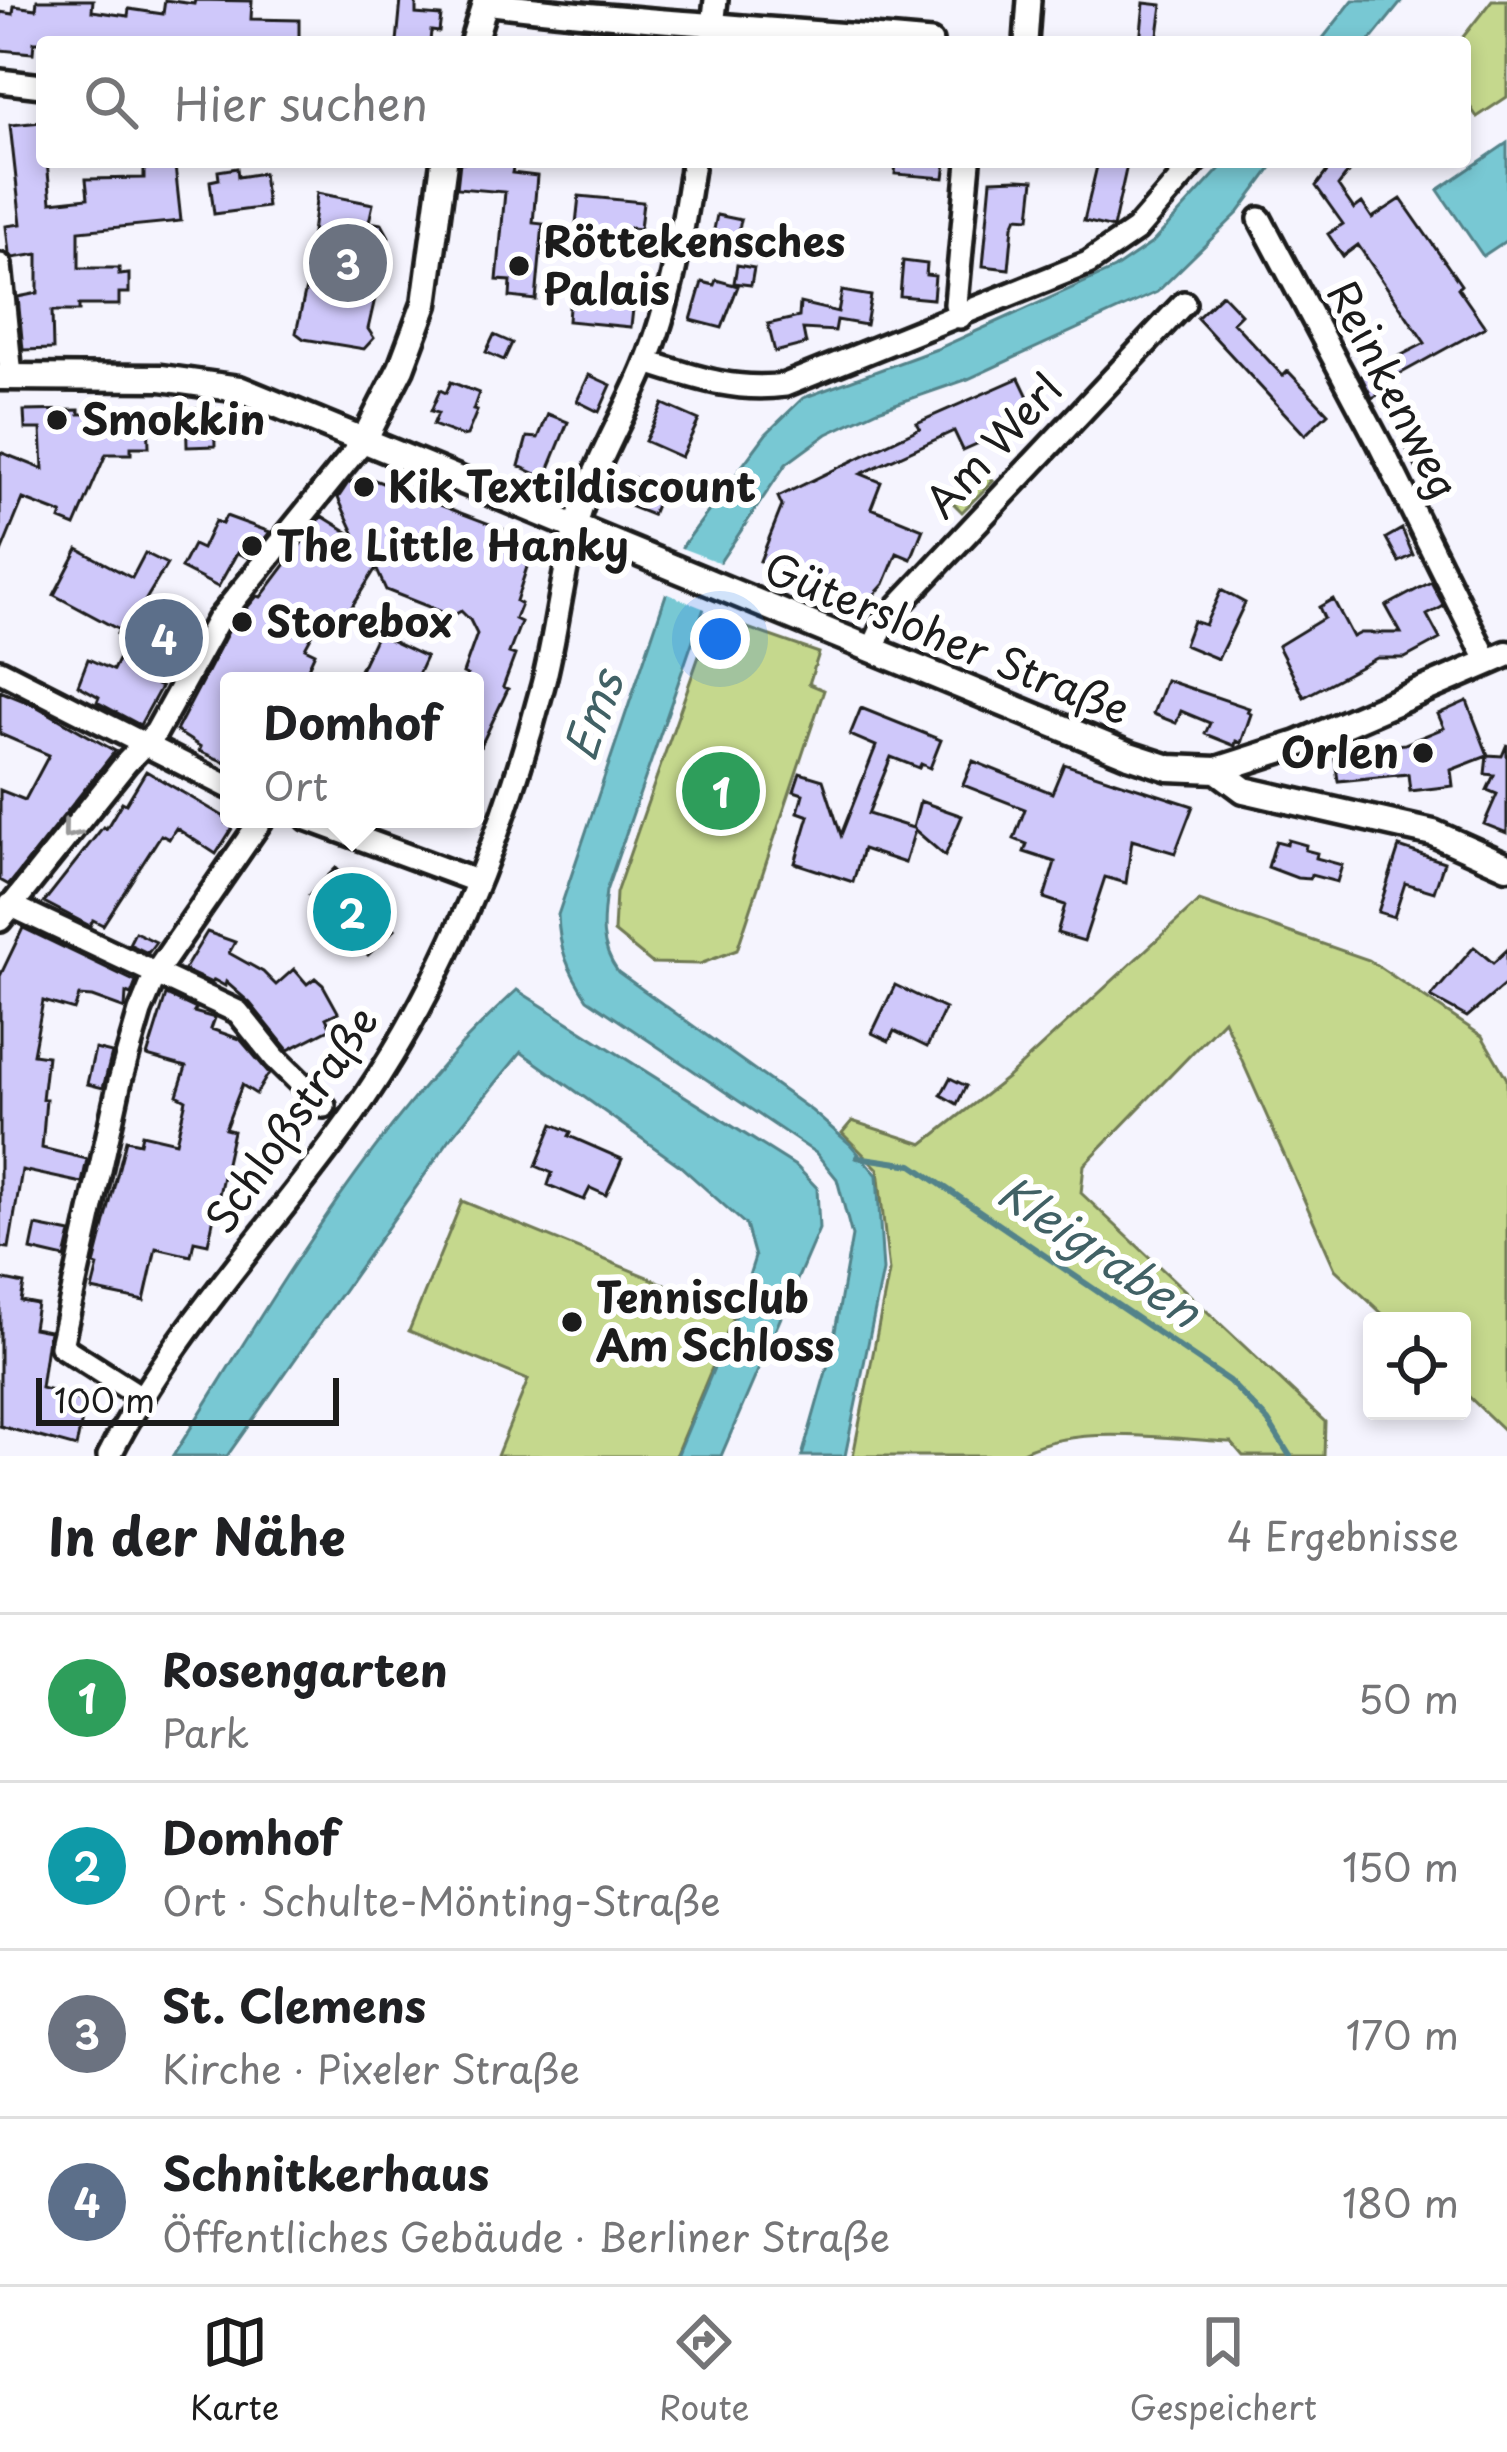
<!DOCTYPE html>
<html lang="de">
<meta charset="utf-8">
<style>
body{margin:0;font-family:"Playpen Sans",sans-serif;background:#f6f6f6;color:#202124}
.controls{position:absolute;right:36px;bottom:36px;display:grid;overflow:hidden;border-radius:12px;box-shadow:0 6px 18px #0003}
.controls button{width:108px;height:108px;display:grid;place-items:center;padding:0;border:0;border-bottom:3px solid #e0e0e0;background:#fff;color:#202124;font:60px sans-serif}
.scale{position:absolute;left:36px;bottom:30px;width:303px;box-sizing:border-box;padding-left:12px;border:6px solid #1c1c1c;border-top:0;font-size:33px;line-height:42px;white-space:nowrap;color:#1c1c1c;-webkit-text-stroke:9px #fff;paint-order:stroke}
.you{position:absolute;left:720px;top:639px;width:42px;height:42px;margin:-30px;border:9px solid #fff;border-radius:50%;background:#1a73e8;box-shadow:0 0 0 18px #1a73e833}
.badge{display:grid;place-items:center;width:78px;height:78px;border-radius:50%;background:#1c1c1c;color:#fff;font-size:39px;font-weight:700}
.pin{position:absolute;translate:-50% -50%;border:6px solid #fff;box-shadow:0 3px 12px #0006}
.popup{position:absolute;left:220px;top:672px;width:264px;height:156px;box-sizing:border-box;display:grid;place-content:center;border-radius:12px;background:#fff;filter:drop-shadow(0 3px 9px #0005);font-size:39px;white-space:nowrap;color:#757577}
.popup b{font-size:45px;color:#202124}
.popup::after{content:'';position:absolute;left:50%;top:100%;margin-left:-24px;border:24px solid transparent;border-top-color:#fff}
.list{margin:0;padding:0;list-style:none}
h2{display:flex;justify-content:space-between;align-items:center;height:156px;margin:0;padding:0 48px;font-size:51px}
h2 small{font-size:39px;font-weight:400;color:#757577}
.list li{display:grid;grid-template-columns:78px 1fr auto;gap:36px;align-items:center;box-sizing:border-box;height:168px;padding:0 48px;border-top:3px solid #e0e0e0}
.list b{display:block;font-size:45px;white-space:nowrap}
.list p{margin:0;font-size:39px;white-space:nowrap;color:#757577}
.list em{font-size:39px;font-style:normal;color:#757577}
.icon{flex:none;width:66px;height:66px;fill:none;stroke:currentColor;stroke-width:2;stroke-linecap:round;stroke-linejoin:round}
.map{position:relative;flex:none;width:1507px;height:1456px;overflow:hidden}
.search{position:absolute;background:#fff;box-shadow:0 6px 18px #0003;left:36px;right:36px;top:36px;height:132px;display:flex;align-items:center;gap:30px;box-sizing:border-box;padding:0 42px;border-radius:12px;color:#757577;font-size:45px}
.sheet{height:828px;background:#fff}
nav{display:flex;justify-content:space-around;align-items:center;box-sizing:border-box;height:168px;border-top:3px solid #e0e0e0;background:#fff;font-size:33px;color:#757577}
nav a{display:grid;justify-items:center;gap:6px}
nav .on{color:#1c1c1c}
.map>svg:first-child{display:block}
.green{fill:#c5d88d;stroke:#707a54;stroke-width:3}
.water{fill:#78c8d3;stroke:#53838a;stroke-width:3}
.pier{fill:#f5f4fe}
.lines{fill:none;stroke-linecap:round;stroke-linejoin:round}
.stream{stroke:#53838a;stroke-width:6}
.building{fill:#cfc8fa;stroke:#1c1c1c;stroke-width:3}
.minor-casing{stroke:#1c1c1c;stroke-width:30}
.major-casing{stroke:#1c1c1c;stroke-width:33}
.minor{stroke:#fff;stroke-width:21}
.major{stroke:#fff;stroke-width:24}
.oneway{stroke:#999}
.poi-dot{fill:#1c1c1c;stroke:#fff;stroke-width:4.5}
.labels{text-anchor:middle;stroke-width:12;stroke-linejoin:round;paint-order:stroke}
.poi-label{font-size:42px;font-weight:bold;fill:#1c1c1c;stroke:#fff;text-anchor:start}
.street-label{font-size:42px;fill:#1c1c1c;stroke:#fff}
.water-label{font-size:45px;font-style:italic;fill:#416165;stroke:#fff}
</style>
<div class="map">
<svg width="1507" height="1456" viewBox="0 0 1507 1456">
<rect width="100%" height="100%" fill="#f5f4fe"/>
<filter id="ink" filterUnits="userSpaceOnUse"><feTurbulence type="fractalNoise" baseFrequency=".00833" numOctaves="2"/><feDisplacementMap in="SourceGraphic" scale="24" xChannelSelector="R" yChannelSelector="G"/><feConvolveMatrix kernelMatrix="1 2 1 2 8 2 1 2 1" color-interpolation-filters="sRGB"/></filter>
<g filter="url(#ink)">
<!-- green -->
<path class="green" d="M1492,0H1507V97L1477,117L1465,99V42H1459Z
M981,469L993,481L962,512L950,500Z
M713,616L819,653L809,684L824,690L737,950L700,964L652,963L614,932L616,893Z
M1199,901L1369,960L1482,1036L1507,1079V1433L1462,1390V1321H1390L1335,1269L1224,1020L1084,1165L1081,1193L1325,1422L1324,1456H1243L1231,1442C1167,1439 1071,1422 1015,1456H853L889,1272L878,1169L842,1133L852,1121L923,1144L1008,1077Z
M462,1201L735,1313L675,1456H497L528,1380L409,1331Z"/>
<!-- water -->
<path class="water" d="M1353,0H1403L1369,42H1320Z
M1507,143V240L1483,256L1438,190Z
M1226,162H1276L1239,212L1157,292L968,379L878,410L827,434L786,464L720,562L606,891C602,923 599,945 618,972L812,1111L850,1144L877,1175L883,1271L845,1456H802L831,1354L852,1236L837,1179L816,1153L587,999C568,970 559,949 558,915L682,547L766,434L803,398L937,349L1114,269L1152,243Z
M517,990L797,1167L817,1188L819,1229L721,1456H677L737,1313L755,1257L746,1225L679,1165L521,1052L450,1139L227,1456H173C276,1294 373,1120 517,990Z"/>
<!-- pier -->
<path class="pier" d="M676,546L726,565L710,611L660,591Z"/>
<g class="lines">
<!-- stream -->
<path class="stream" d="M857,1157L912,1165L1229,1381L1268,1421L1290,1456"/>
</g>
<!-- building -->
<path class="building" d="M37,0H93L92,11L128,16L129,9L163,14L165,0L194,4L195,0L252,1L251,19L299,20V42H34L33,53L0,50V12L13,14L14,6L36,9Z
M401,0H416V14L441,16L439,32L431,31L430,42H397Z
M1144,3L1162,5L1157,42H1140Z
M42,122V162H47L51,202L88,198L86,179L144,178V169L175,166L181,221L79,231V268H119V275L129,274V293H119V305H79V311H52L53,349L23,350L18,297L38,293V254L13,258L9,253L6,226L21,224L10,125Z
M460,162H514L512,173L537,176L533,223L543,224L536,300L510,297L511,281L497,280L505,192L457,188Z
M896,162H946L944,178L895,174Z
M1098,162L1127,165L1113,228L1084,221Z
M1334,162H1356L1338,186L1354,209L1362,203L1372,218L1401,199L1461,285L1458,288L1485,327L1387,381L1391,388L1372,398L1361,376L1425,343L1358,245L1343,256L1328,234L1343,224L1316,186Z
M237,168L238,177L263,173L267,207L214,214L210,181L219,179L218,171Z
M1018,179L1034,180L1030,218L1017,217L1013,226L1009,269L983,266L991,180Z
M317,193L373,204L369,222L382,224L389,237L368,329L374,338L364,349L304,339L296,333L314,252L311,241Z
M579,196L643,202L640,229L630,228V233L586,229V225L576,224Z
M717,215L741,220L735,249L711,244Z
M903,261L927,264L926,275L935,276L933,299L900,296Z
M737,265L754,268L751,285L734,283Z
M716,280L738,286L722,328L691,320L702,282L714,285Z
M580,290L625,294L624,299L634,300L631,327L568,321L570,294L580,295Z
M842,291L871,296L866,325L837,320L835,331L803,329L806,344L775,352L768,324L799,317L800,303L838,312Z
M1222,294L1241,314L1233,322L1283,376L1288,371L1328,413L1305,435L1197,318Z
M494,335L512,343L504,360L486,352Z
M589,375L611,385L599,412L577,401Z
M1019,378L1032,405L1020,411L1026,422L963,450L954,431L861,474L881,482L871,508L923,529L911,559L897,553L884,584L866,604L760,561L782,506L778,497L920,428L917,423Z
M451,382L479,393L473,410L477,411L467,435L462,436L433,425L438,413L431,411L440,390L446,393Z
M663,404L699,420L681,457L645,441Z
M186,408H214L215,446L187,447Z
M79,410V414L148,413L149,447H131V454H106L75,526L60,520L62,514L23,499L0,555V452L43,469L41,429H25L24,411Z
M548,414L568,422L545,478L519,466L527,437L538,438Z
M1417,430L1432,459L1416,468L1401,438Z
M364,476L503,529L498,542L517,547L527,567L516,601L521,604L515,619L521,622L509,653L515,655L503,687L508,689L475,758V681H465L467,675L463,673L477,634L470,620L461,611L452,616L386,590L376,568L344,619L325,611L305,648L315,653L302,681H229V764L199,751L201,747L176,731L230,628L257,596L261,597L322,516L356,537L338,498L348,483Z
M629,476L662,489L652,515L619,502Z
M226,516L270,532L249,558L237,553L218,587L181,568L193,545L202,549L215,521L222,524Z
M1402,529L1413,555L1399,562L1386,538Z
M78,549L132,578L145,553L167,564L145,601L187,625L160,677L157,685L161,687L140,725L97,702L99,697L78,685L88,659L113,670L128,640L117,634L119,630L54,595Z
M1431,582L1444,606L1427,615L1440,639L1405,658H1377L1304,697L1278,646L1324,618L1319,607L1333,599L1353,637L1361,633H1401L1386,606Z
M1221,590L1245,603L1218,659L1184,645L1193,621L1205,625Z
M377,634L426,657L415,681H378L359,672Z
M1166,680L1249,708L1247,712L1251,714L1241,743L1236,741L1235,746L1205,734L1210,723L1181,711L1176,723L1153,714Z
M0,691L34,705L115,751L9,885L0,880V790L25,800L49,755L0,734Z
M1467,701L1488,755L1502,756L1507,744V833L1484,824L1497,794L1487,790L1494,775L1485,774L1487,756L1451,770L1453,786L1410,791L1408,774L1338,781L1334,751L1405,744L1444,728L1438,714Z
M861,708L941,740L930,768L921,764L919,768L891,757L868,814L913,828L920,801L962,816L945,856L915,830L905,863L863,849L853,882L795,863L809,816L798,812L803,794L794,791L800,773L823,780L841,835L876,746L850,735Z
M973,761L1052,793L1064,764L1193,806L1175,853L1132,840L1126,883L1105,877L1084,941L1057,933L1065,905L1044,898L1055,862L1024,852L1027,844L1014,839L1025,809L963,785Z
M146,771L228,819L226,823L233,827L216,854L176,828L169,839L161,835L103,925L93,920L90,926L44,902L103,827L106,829L122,802L126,804Z
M1288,840L1306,845L1305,850L1317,853L1316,858L1342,865L1337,882L1311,875L1310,879L1297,878L1268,867L1276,841L1287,844Z
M1399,847L1444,862L1434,892L1405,883L1394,917L1378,912Z
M336,868L395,929L368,955L309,895Z
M23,928L136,982L131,995L126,993L125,1009L92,997L79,996L74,1010L43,1001L33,1054L47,1056L42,1099H46L42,1148L87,1159L82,1183L22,1170L9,1248L0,1247V976Z
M135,932L156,942L148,953L129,944Z
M207,932L235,942L229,953L263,972L276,985L294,969L307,984L315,978L323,985L338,1012L326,1018L331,1028L288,1050L250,1003L226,982L225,986L214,980L212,983L184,970Z
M1474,947L1493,963L1507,950V983L1467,1017L1431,997Z
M895,985L945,1009L927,1047L894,1031L889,1041L872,1033Z
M166,995L196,1009L194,1012L215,1018L211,1029L240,1039L269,1073L256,1094L242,1085L225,1129L233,1131L208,1244L194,1241L191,1256L156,1248L144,1301L92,1290L98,1266L94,1265L126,1140L140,1143L142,1134L176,1142L186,1100L177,1095L186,1067L147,1056Z
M95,1049L112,1053L103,1088L87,1084Z
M950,1078L966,1086L957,1104L941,1095Z
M553,1124L571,1132L569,1136L622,1159L606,1195L590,1188L584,1200L548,1185L552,1173L536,1166Z
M36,1226L71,1233L65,1258L31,1250Z
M0,1279L24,1284L21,1301L37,1304L33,1328L49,1331L41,1388L74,1397L85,1406L76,1447L0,1426Z"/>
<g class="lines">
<defs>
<path id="minor" d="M485,3C633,22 782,28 931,42
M711,42L716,0
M1026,42L1029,0
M0,81L42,86
M1260,219L1379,443L1488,662
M0,265L11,376
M960,317L956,304L969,162
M647,362C694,377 735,392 785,385L1088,263L1136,230L1195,162
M872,650L886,619L1184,303
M0,671L229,787
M308,819L476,881
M10,905L238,1012L275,1058L324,1106
M0,920L126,763L156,732L218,620L364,440
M141,1397L61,1346L120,1081L140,1012L157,971L262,819
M109,1456C183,1309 308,1195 392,1055C460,943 510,811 543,685C559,624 563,557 585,498C601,453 627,410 645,366C671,303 683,229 693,162"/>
<path id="major" d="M473,42L486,0
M0,377L161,378L239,389L1129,755L1169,768L1217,770L1298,744L1507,654
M364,440L401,368L425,304L444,162
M1217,770L1244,790L1433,833L1507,866"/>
</defs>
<!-- minor casing -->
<use href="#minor" class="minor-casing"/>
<!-- major casing -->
<use href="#major" class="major-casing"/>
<!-- minor -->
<use href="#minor" class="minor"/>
<!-- major -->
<use href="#major" class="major"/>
</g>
<!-- one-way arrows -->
<defs><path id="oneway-chevron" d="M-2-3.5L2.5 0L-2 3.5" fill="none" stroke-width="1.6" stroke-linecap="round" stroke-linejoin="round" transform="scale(3)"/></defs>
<use class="oneway" href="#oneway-chevron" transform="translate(70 831) rotate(129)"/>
</g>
<!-- markers -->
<g class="poi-dot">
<circle cx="519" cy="266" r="12"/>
<circle cx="57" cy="420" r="12"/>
<circle cx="364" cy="487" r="12"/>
<circle cx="252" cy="546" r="12"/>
<circle cx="242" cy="622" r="12"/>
<circle cx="1423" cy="753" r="12"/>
<circle cx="572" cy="1322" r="12"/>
</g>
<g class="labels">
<!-- poi labels -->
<g class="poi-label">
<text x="543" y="257">Röttekensches<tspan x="543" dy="48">Palais</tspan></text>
<text x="81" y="435">Smokkin</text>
<text x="388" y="502">Kik Textildiscount</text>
<text x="276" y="561">The Little Hanky</text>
<text x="266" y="637">Storebox</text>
<text x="1399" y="768" text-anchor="end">Orlen</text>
<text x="596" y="1313">Tennisclub<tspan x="596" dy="48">Am Schloss</tspan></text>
</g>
<!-- street labels -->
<g class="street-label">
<text transform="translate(1393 390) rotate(63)" y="15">Reinkenweg</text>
<text transform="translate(994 446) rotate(-47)" y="15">Am Werl</text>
<text transform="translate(947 639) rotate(22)" y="15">Gütersloher Straße</text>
<text transform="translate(292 1120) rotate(-55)" y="15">Schloßstraße</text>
</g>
<!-- water labels -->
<g class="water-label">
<text transform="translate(594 716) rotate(-70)" y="16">Ems</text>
<text transform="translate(1099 1252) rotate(34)" y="16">Kleigraben</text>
</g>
</g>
</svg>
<div class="controls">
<button><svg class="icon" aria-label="locate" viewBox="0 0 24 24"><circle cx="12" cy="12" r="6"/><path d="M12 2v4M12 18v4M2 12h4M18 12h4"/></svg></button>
</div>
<div class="scale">100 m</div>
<div class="you"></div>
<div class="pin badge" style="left:721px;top:791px;background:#2e9e5b">1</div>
<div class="pin badge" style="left:352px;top:912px;background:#0f9aa8">2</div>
<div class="popup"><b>Domhof</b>Ort</div>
<div class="pin badge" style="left:348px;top:263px;background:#6b7280">3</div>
<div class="pin badge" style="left:164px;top:638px;background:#5c6f8a">4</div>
<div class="search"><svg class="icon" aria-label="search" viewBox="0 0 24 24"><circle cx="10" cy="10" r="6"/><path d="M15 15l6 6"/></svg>Hier suchen</div>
</div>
<section class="sheet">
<h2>In der Nähe<small>4 Ergebnisse</small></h2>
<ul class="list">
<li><span class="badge" style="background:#2e9e5b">1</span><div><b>Rosengarten</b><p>Park</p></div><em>50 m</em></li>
<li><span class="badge" style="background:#0f9aa8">2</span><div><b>Domhof</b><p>Ort · Schulte-Mönting-Straße</p></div><em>150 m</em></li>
<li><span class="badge" style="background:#6b7280">3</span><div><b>St. Clemens</b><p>Kirche · Pixeler Straße</p></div><em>170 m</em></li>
<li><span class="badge" style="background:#5c6f8a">4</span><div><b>Schnitkerhaus</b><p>Öffentliches Gebäude · Berliner Straße</p></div><em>180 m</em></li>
</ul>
</section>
<nav>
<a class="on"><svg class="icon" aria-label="map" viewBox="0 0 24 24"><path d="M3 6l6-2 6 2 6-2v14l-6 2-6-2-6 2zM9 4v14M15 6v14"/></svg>Karte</a>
<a><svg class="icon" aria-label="directions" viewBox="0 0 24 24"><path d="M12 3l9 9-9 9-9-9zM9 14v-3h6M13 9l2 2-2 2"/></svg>Route</a>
<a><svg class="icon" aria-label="saved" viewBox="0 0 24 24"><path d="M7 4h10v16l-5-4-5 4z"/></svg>Gespeichert</a>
</nav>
